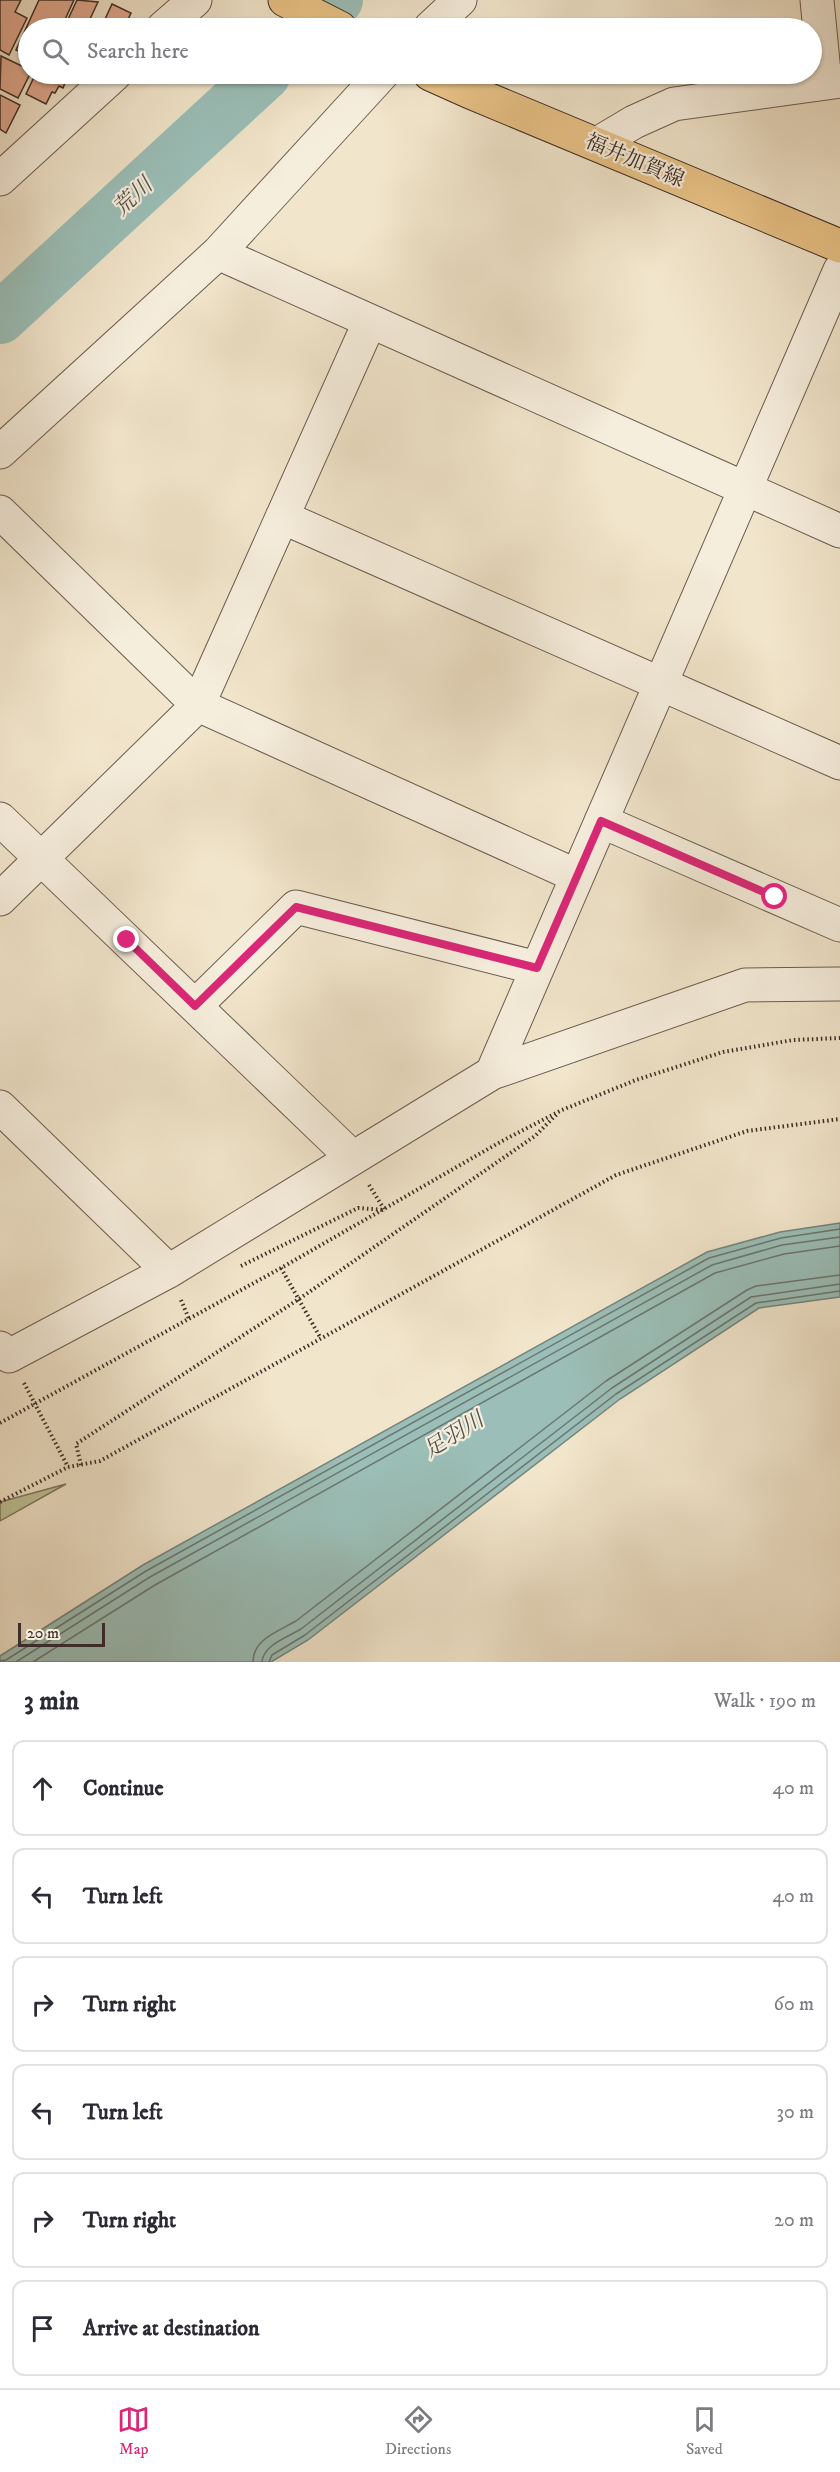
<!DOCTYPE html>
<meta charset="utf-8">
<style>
body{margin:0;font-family:"IM FELL DW Pica","Noto Serif JP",serif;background:#f2f2f3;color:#2b2b33}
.scale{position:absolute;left:18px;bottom:15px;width:87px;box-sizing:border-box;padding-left:6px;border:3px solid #3e2e27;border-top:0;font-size:16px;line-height:21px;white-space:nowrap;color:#3e2e27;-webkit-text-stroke:4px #f6eedd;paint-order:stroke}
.stop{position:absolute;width:18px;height:18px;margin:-14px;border:4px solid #db2777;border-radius:50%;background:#fff}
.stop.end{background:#db2777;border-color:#fff;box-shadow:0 2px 6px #0008}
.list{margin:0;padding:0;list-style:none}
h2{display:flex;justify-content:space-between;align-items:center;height:78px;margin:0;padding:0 24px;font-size:26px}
h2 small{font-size:20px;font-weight:400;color:#7c7c81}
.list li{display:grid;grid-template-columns:39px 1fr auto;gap:18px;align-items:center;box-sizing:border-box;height:96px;margin:0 12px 12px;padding:0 12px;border:2px solid #e1e1e2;border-radius:12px}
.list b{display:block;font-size:22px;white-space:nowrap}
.list em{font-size:20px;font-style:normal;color:#7c7c81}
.icon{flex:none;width:33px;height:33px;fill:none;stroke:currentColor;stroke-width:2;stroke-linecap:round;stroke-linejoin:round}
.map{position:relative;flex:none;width:840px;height:1662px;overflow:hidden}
.search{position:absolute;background:#fff;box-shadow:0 2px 4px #0004;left:18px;right:18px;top:18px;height:66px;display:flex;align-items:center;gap:15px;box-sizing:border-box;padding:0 21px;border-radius:33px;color:#7c7c81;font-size:22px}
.sheet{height:726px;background:#fff}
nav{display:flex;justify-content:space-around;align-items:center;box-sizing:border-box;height:84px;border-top:2px solid #e1e1e2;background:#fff;font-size:16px;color:#7c7c81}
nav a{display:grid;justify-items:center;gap:3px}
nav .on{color:#db2777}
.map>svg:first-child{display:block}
.green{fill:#bdc396;stroke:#7e785e;stroke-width:1.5}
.water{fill:#9bbfb8;stroke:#76857e;stroke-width:1.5}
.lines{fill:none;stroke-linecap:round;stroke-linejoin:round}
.shore{stroke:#6c7670;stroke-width:1.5}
.river{stroke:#9bbfb8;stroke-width:52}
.building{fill:#e2aa8f;stroke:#3e2e27;stroke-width:1.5}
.minor-casing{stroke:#6b5c50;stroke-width:35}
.major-casing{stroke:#3e2e27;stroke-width:35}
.path{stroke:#3e2e27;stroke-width:4;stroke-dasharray:1.5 3;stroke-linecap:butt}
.minor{stroke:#f6eedd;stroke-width:33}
.major{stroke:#e8c286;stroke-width:33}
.route{stroke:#db2777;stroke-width:8}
.labels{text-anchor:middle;stroke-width:4.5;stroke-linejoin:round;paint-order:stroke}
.street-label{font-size:21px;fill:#3e2e27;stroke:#f6eedd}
.water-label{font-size:22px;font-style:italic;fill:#55524b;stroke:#f6eedd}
</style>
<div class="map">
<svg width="840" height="1662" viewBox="0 0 840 1662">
<rect width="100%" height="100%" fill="#f1e5cb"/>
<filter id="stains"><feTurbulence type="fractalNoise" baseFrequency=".00333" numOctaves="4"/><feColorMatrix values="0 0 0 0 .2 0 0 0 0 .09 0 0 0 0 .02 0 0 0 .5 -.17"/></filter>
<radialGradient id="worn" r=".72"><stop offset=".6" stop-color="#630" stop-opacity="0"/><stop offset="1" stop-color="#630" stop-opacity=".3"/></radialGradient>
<!-- green -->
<path class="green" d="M66,1484L0,1521V1502Z"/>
<!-- water -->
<path class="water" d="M840,1223V1297L759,1308L620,1399L308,1640L271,1662H0V1656L143,1565L707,1252L780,1232Z"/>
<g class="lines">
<!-- shore -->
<path class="shore" d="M0,1661L6,1660L146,1571L709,1258L781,1238L840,1229
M16,1662L150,1577L712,1265L782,1245L840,1237
M33,1662L155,1585L715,1273L784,1254L840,1246
M253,1662C253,1639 279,1631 296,1621L606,1381L747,1290L756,1286L840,1275
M262,1662C263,1645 288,1637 301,1629L612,1388L751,1297L840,1284
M269,1662L272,1655L305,1635L616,1394L756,1303L840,1291"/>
<!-- river -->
<path class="river" d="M309,28L337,0
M0,318L265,74"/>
</g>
<!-- building -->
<path class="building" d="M0,0H21L15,12L27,18L9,55L0,50Z
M39,0H74L61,28H28V56L16,50Z
M77,0L98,2L90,19L101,23L99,28H64Z
M112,4L131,13L124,28H101Z
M1,56L28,69V74H30L18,98L0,89Z
M41,74H63L68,76L63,88L59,86L55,93L52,92L46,104L26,94L35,75L40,76Z
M0,95L20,105L6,133L0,129Z"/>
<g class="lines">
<defs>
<path id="minor" d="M817,0L825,83
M163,28L195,0
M430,28L460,0
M597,144L634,122L674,104L840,81
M0,179L115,74
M218,253L840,531
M0,452L218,253L382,74
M0,512L198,705L577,876
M282,517L840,763
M0,819L353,1158
M601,821L840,925
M0,899L198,705L370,321
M195,1006L296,907L537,968
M492,1073L840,270
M0,1107L169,1271
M0,1348L9,1356L169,1271L492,1073L745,985L840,984"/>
<path id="major" d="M285,0L340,28
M430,74L468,91L840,246"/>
</defs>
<!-- minor casing -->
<use href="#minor" class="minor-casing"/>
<!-- major casing -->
<use href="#major" class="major-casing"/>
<!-- path -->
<path class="path" d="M369,1185L384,1209
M241,1266L358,1208L385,1210
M281,1268L320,1337
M181,1300L189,1319
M24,1383L68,1467
M0,1423L281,1268L502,1141L562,1110L636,1080L723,1052L793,1040L840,1038
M81,1465L76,1444L299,1299L535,1136L557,1114
M0,1502L68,1467L100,1461L616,1175L747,1131L840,1119"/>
<!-- minor -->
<use href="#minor" class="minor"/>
<!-- major -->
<use href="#major" class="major"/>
</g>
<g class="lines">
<!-- route -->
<path class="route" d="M127,940L195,1006L296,907L537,968L601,821L775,897"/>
</g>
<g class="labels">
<!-- street labels -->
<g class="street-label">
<text transform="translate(635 160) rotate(23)" y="7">福井加賀線</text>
</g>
<!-- water labels -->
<g class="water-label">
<text transform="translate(132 196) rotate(-43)" y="8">荒川</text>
<text transform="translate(453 1434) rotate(-32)" y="8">足羽川</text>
</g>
</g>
<rect width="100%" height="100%" filter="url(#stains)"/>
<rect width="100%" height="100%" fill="url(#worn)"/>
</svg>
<div class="scale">20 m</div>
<div class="stop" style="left:775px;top:897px"></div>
<div class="stop end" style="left:127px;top:940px"></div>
<div class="search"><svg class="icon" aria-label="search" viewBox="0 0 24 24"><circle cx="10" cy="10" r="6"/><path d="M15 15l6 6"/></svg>Search here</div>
</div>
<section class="sheet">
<h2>3 min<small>Walk · 190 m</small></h2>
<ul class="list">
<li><svg class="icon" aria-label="ahead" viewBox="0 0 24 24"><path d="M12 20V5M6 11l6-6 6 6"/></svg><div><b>Continue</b></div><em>40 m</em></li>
<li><svg class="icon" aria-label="left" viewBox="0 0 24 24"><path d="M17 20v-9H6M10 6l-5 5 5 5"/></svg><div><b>Turn left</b></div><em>40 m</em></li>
<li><svg class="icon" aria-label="right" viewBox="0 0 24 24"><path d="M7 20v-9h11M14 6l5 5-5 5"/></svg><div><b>Turn right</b></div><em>60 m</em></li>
<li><svg class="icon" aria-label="left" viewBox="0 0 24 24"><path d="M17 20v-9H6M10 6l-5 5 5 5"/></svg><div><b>Turn left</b></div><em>30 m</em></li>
<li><svg class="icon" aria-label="right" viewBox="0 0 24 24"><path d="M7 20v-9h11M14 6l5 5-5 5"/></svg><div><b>Turn right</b></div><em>20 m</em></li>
<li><svg class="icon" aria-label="arrive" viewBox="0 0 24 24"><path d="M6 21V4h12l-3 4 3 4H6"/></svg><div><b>Arrive at destination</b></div></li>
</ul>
</section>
<nav>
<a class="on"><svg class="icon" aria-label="map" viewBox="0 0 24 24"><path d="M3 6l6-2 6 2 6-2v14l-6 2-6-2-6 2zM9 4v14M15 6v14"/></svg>Map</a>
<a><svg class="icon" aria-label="directions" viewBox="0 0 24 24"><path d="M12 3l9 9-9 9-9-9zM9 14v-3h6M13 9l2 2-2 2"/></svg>Directions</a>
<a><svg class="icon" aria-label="saved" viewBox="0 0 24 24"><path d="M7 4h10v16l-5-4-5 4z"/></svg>Saved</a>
</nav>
